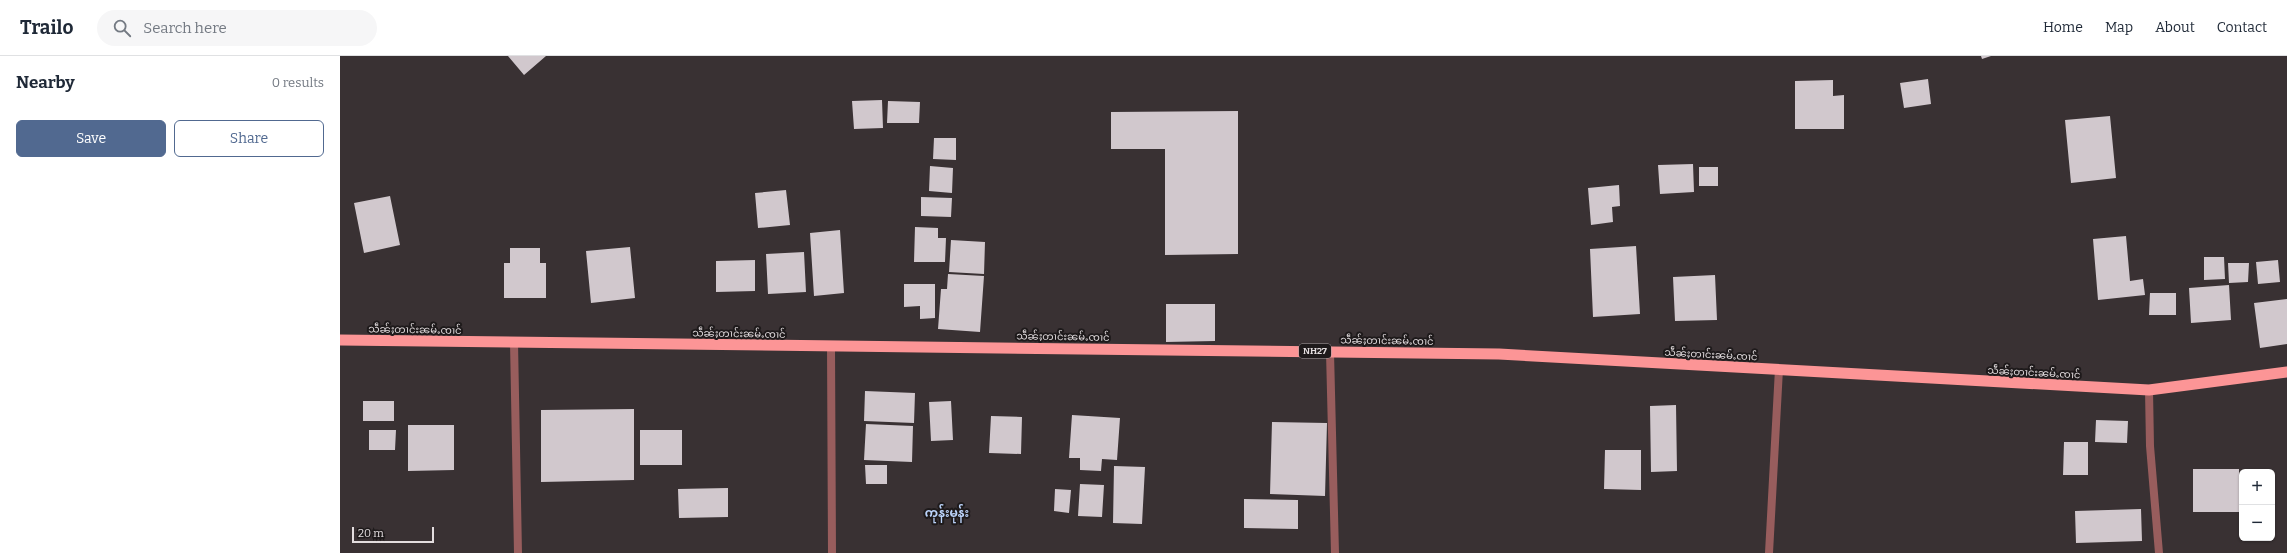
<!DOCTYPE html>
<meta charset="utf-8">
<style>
body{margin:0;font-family:Bitter,"Noto Sans Myanmar",serif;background:#f6f6f7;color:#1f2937}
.controls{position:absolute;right:12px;bottom:12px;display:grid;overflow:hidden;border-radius:6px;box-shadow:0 1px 3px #0004}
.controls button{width:36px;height:36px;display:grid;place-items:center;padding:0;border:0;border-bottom:1px solid #e0e1e3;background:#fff;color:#1f2937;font:20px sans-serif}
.scale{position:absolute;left:12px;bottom:10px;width:82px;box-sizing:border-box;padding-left:4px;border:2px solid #e3dddf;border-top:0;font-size:11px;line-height:14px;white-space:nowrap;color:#e3dddf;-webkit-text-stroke:3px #1e1a1b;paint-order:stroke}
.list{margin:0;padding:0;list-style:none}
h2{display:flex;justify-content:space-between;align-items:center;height:52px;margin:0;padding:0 16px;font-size:17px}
h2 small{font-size:13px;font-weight:400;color:#747a83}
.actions{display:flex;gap:8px;padding:12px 16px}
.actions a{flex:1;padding:9px 0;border:1px solid #516990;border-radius:6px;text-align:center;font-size:14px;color:#516990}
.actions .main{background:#516990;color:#fff}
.icon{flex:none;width:22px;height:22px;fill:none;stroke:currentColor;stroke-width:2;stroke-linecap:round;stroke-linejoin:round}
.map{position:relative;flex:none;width:1947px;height:497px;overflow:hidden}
header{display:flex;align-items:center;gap:24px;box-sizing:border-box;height:56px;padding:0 20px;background:#fff;border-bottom:1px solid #e0e1e3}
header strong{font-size:19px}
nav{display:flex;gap:22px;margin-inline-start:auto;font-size:14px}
.search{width:280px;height:36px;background:#f6f6f7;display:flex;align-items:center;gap:10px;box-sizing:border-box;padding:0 14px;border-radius:22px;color:#747a83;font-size:15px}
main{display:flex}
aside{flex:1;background:#fff}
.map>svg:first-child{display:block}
.building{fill:#d1c8cd}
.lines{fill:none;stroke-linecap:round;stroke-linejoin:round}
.minor{stroke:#985d5d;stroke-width:8}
.trunk{stroke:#fc9596;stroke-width:11}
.labels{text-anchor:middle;stroke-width:4;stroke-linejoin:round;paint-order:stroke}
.shield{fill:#1e1a1b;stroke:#a8a2a4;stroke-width:1}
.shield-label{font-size:9px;font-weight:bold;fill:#e3dddf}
.street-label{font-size:10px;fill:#e3dddf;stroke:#1e1a1b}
.quarter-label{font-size:12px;font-weight:bold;fill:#bbd3fa;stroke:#1e1a1b}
</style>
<header>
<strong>Trailo</strong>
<div class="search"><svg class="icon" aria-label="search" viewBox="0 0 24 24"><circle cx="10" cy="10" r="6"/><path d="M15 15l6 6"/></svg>Search here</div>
<nav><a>Home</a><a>Map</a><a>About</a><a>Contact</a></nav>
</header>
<main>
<aside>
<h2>Nearby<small>0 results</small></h2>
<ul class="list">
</ul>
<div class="actions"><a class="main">Save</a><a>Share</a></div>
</aside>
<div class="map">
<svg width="1947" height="497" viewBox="0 0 1947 497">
<rect width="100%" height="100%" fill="#393133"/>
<!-- building -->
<path class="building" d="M168,0H206L184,19Z
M1641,0H1651L1642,3Z
M1588,23L1591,48L1564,52L1560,27Z
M1493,24V40L1504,39V73H1455V25Z
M542,44L543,72L514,73L512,45Z
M548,45L580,46L579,67H547Z
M898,55V198L825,199V93H771V56Z
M1770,60L1776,122L1731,127L1725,64Z
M594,82H616V104L593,103Z
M1353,108L1354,136L1320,138L1318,109Z
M590,110L613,112L612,137L589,135Z
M1359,111H1378V130H1359Z
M1279,129L1280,150L1272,151L1273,166L1251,169L1248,132Z
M446,134L450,169L418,172L415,137Z
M50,140L60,189L24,197L14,147Z
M581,141L612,142L611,161L581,160Z
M575,171L598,172V182H606L605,206H574Z
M500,174L504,237L474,240L470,177Z
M1786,180L1790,225L1803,223L1805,239L1758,244L1753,183Z
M611,184L645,186L644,218L609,216Z
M1296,190L1300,258L1253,261L1250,193Z
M290,191L295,242L251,247L246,195Z
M170,192H200V207H206V242H164V207H170Z
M464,196L466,236L428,238L426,198Z
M1864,201H1884L1885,223L1864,224Z
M415,204V235L376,236V205Z
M1938,204L1940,226L1918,228L1916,206Z
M1888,207H1909L1908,226L1889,227Z
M608,218L644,220L640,276L598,273L601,233H607Z
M1375,219L1377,264L1335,265L1333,221Z
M564,228H595V262L580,263V250L564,251Z
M1889,229L1891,264L1851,267L1849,232Z
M1810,237H1836V259H1809Z
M1947,243V288L1920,292L1914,247Z
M826,248H875V285L826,286Z
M525,335L575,337L574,367L524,365Z
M23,345H54V365H23Z
M611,345L613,384L591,385L589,346Z
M1336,349L1337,415L1311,416L1310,350Z
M294,353V424L201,426V354Z
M732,359L780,362L777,404L762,403L761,415L740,414V402H729Z
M651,360L682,361L681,398L649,397Z
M1756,364L1788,365L1787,387L1755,386Z
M932,366L987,367L985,440L930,438Z
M526,368L573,370L572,406L524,404Z
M68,369H114V414L68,415Z
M29,374H56L55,394H29Z
M300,374H342V409H300Z
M1724,386H1748V419H1723Z
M1265,394H1301V434L1264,433Z
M525,409H547V428H526Z
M774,410L805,411L802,468L773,467Z
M1853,413H1899V456H1853Z
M740,428L764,429L762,461L738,460Z
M388,432V461L339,462L338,433Z
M715,433L731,434L729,457L714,455Z
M904,443L958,444V473L904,472Z
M1801,453L1802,485L1736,487L1735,455Z"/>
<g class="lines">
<!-- minor -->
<path class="minor" d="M174,286L178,497
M491,290L492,497
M990,296L995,497
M1809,334L1810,390L1819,497
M1429,497L1439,313"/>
<!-- trunk -->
<path class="trunk" d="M0,284L1159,298L1809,334L1947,316"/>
</g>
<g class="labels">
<!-- shield labels -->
<rect class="shield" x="959" y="288" width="32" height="14" rx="3"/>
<g class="shield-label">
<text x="975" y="298">NH27</text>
</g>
<!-- street labels -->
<g class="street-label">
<text transform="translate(75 273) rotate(1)" y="4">သဵၼ်ႈတၢင်းၼမ်ႉၸၢင်</text>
<text transform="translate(399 277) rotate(1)" y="4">သဵၼ်ႈတၢင်းၼမ်ႉၸၢင်</text>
<text transform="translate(723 280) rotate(1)" y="4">သဵၼ်ႈတၢင်းၼမ်ႉၸၢင်</text>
<text transform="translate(1047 284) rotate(1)" y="4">သဵၼ်ႈတၢင်းၼမ်ႉၸၢင်</text>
<text transform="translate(1371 298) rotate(3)" y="4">သဵၼ်ႈတၢင်းၼမ်ႉၸၢင်</text>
<text transform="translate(1694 316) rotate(3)" y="4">သဵၼ်ႈတၢင်းၼမ်ႉၸၢင်</text>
</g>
<!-- quarter labels -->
<g class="quarter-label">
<text x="607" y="461">ကုန်းမုန်း</text>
</g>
</g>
</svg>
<div class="controls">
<button>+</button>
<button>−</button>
</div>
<div class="scale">20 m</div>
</div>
</main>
